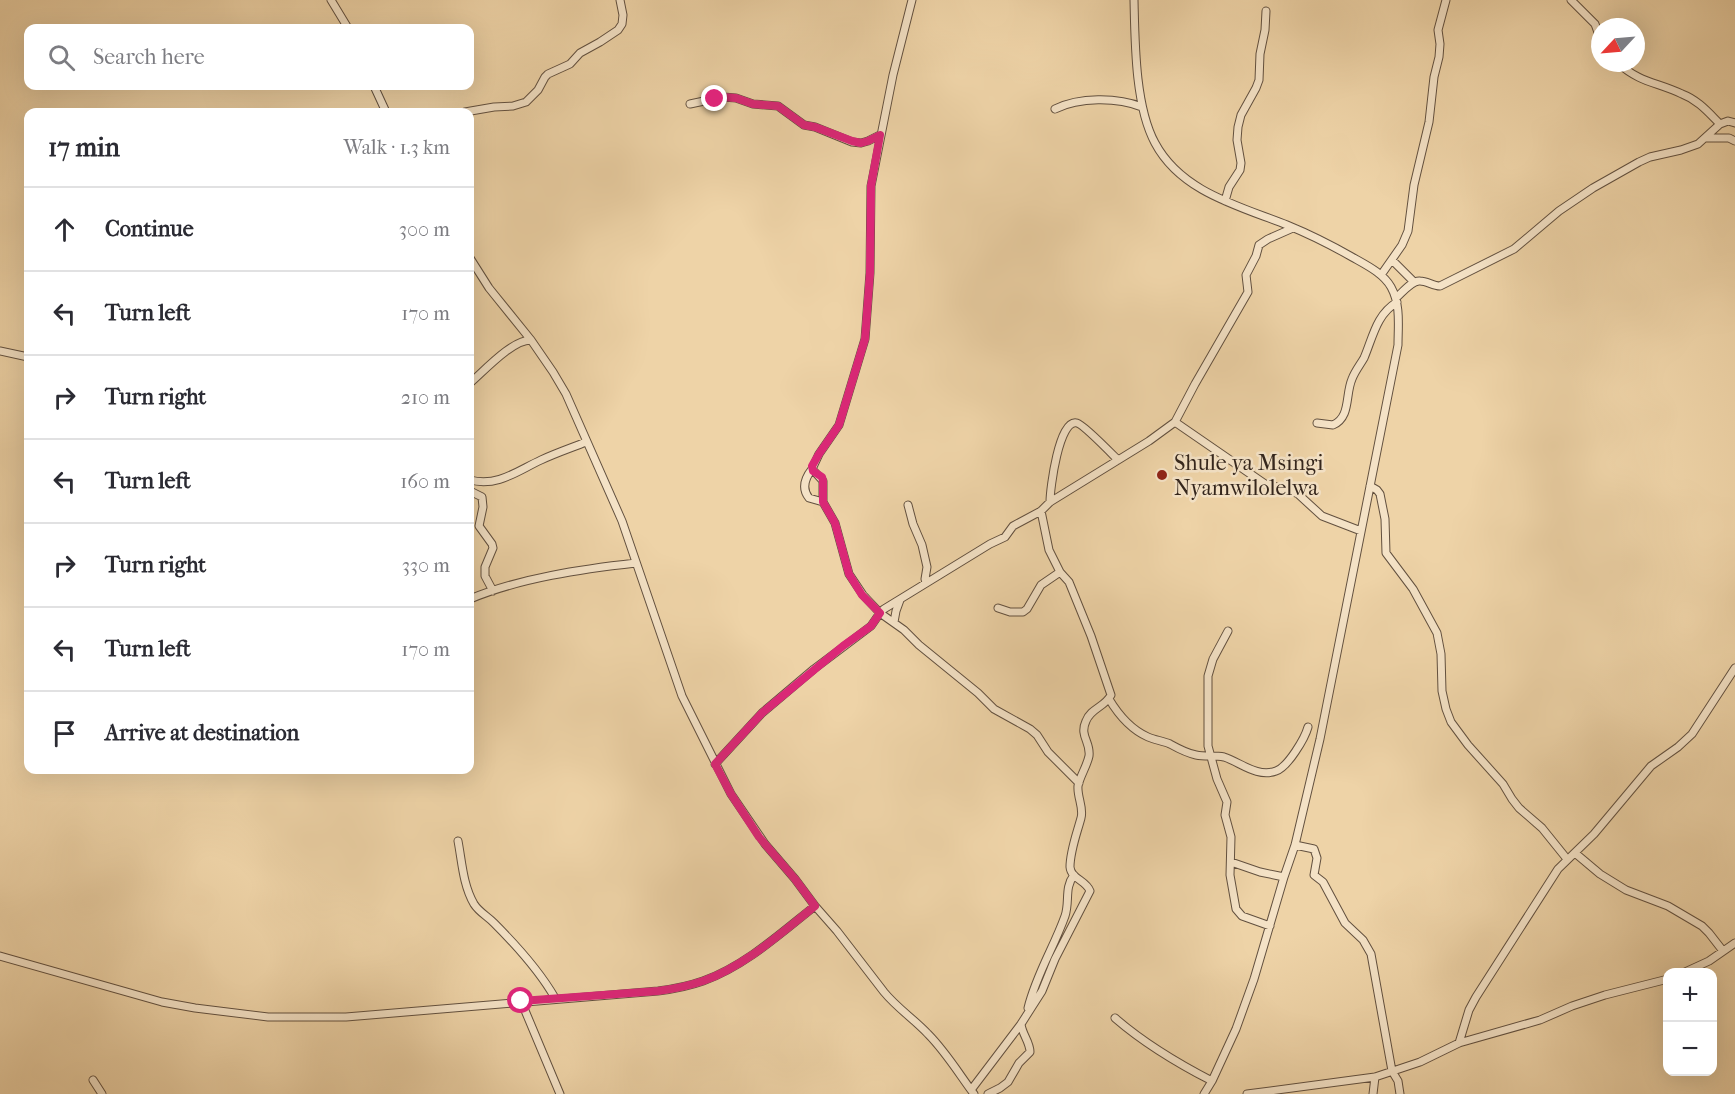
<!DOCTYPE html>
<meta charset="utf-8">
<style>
body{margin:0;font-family:"IM FELL French Canon",serif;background:#f2f2f3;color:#2b2b33}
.controls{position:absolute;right:18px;bottom:18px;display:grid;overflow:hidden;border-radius:12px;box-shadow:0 6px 24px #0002}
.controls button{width:54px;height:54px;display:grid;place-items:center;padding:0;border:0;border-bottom:2px solid #e1e1e2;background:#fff;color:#2b2b33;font:30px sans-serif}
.compass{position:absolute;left:1591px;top:18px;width:54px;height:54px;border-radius:50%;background:#fff;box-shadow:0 6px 24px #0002;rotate:244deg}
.stop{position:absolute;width:18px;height:18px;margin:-14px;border:4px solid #db2777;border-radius:50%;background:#fff}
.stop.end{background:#db2777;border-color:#fff;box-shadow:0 2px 6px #0008}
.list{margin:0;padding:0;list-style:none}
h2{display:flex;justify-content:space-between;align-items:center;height:78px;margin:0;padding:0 24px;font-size:26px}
h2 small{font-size:20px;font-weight:400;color:#7c7c81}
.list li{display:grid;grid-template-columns:39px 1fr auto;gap:18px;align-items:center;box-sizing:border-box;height:84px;padding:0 24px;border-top:2px solid #e1e1e2}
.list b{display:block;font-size:22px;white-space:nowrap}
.list em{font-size:20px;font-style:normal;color:#7c7c81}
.icon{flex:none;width:33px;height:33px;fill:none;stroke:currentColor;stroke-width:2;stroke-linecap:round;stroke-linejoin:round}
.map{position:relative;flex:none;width:1735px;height:1094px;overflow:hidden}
.search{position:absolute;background:#fff;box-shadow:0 6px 24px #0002;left:24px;top:24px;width:450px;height:66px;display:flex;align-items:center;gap:15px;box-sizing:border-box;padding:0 21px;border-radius:12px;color:#7c7c81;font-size:22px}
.panel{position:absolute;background:#fff;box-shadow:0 6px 24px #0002;left:24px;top:108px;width:450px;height:666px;border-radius:12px}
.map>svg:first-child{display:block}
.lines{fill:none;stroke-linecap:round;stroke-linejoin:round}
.minor-casing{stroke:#62503f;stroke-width:9}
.minor{stroke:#f4e2c6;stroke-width:7}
.route{stroke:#db2777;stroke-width:8}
.poi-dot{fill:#8f2418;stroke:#f4e2c6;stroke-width:2}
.labels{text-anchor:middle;stroke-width:5;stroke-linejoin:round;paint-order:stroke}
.poi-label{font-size:22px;fill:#33251c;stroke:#f4e2c6;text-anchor:start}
</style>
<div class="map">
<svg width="1735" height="1094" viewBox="0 0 1735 1094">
<rect width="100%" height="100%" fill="#eed3a7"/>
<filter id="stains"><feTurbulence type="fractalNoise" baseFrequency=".00333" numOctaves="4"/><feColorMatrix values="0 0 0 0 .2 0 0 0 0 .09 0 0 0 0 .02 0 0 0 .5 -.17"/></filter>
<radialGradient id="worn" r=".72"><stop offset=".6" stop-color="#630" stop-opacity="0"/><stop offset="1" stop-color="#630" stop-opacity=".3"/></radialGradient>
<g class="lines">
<defs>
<path id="minor" d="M331,0L348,28
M912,0L893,75L871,186L870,273L865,339L839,425L819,454L812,469L823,481V502L835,523L849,574L863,595L880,613L904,630L919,645L978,693L994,709L1030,729L1037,735L1048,752L1079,783
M1134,0C1135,42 1135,106 1155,143C1181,192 1239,206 1287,225C1309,234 1331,245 1352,257C1366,265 1383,273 1391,287C1401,305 1398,326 1398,345L1320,739L1295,845L1284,877L1254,979L1236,1029L1212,1081L1204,1094
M1571,0L1595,24L1600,38
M1618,63C1640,83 1657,82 1682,94C1698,100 1708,112 1720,124
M374,86L386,112
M690,104L723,97L736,98L753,104L778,106L804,125L815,127L852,142L861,143L868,141L880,135
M1055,109C1079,97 1117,97 1142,107
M465,112L494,107L513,106L526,102L538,90L545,77L548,74L570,64L580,53L600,42L618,30L622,24L623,15L620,0
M1705,138H1729L1735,141
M1225,201L1229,187L1240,170L1241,163L1237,140L1238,127L1241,115L1256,88L1259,80L1260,54L1265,30L1266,11
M470,258L489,288L531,340L553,372L566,394L622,521L682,696L731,794L765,844L795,879L815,906L837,931L884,992C897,1008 914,1019 928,1034C946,1052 959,1074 974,1094
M1392,260L1414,282
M1381,275L1402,245L1408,231L1414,185L1429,122L1434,77L1439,57L1440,44L1438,30L1446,0
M1396,298C1402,293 1412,280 1420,281C1427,281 1433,286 1440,286L1514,249L1559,211L1593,188L1639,162L1650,157L1681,150L1698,144L1720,124L1728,121L1735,123
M0,351L28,357
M470,383C485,370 512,340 531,340
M1175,422L1265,484L1289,490L1298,494L1322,516L1361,531
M1317,423L1333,425C1351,417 1345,395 1352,379C1355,371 1360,365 1364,358C1373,337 1376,315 1397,302
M812,469C805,478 801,488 809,498L823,502
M470,480C498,487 517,471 541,460C556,453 571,448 586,442
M1370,486L1377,490L1380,494L1385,519L1386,553L1413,589L1437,633L1441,654L1442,691L1446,709L1451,722L1468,745L1503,784L1512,799L1519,808L1542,828L1567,859
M470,491L482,497L483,507L479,526L492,544L493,548L485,567V576L493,591
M1050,502C1050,489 1059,418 1077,423C1084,425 1111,453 1118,460
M908,505L913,524L922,545L927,567L925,579L926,583
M470,599C520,578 582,569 636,563
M998,608L1010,612H1023L1027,609L1041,585L1060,572
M894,622L896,611L900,600
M1228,631L1213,659L1208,676V746L1217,779L1227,802L1225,815L1231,837L1230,875L1236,909L1242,916L1270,926
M1109,699C1118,714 1132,730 1148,737C1155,740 1163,741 1170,744C1179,749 1186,753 1196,755C1205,757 1215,755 1224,757C1240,762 1257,778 1276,771C1288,767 1305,738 1308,727
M715,764L762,713L814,669L871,626L880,613L884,609L990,544L1005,537L1013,526L1041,511L1050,502L1149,441L1175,422L1195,384L1248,292L1246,275L1256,256L1259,245L1268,239L1293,228
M458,841C462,862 463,885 474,904C479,912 487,916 494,923C517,946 539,970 555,998
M1295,845L1314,849L1317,858L1314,875L1323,882L1345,923L1363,940L1371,954L1392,1071L1398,1081L1400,1094
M1575,853L1600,874L1626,890L1668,906L1702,926L1709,933L1723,951
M1231,862L1260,872L1284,877
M0,956L162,1002L195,1008L268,1017H346L658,991C674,989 689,986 703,981C745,966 781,933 815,906
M1685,972L1709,961L1735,943
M521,1001L560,1094
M1028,1008C1036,975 1054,947 1065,916C1070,901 1064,888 1074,875
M1115,1018C1145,1044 1177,1063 1212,1081
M1459,1043L1469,1010L1476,997L1558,869L1594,834L1651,766L1678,747L1692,734L1735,668
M93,1080L102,1094
M971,1090L1021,1024
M988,1094L1000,1088L1008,1082L1019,1063L1030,1052C1030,1042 1022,1034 1021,1024L1042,991L1055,959L1090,891C1086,880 1071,879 1070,867C1070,851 1077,833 1081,818C1084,808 1077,797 1078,786C1080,776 1087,766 1089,756C1091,742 1079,736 1086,721C1091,708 1105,707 1111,695L1091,636L1069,582L1060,572L1049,550L1041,511
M1247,1094L1375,1077L1420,1062L1459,1043L1540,1020L1572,1006L1605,995L1668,979
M1373,1094L1375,1077"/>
</defs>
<!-- minor casing -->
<use href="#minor" class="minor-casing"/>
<!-- minor -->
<use href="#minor" class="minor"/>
</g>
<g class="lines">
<!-- route -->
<path class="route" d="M521,1001L658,991C673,989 688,986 703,981C745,966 781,933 815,906L795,879L759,837L731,794L715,764L762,713L843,646L871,626L880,613L862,595L849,574L835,523L823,502V481L822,477L813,471L812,466L819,454L839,425L865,339L870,273L871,186L880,135L868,141L861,143L852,141L815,127L804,125L778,106L753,104L736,98L723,97L715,99"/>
</g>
<!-- markers -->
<circle class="poi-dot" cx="1162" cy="475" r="6"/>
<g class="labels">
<!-- poi labels -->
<g class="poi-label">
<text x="1174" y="470">Shule ya Msingi<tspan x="1174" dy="25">Nyamwilolelwa</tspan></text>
</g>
</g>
<rect width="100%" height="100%" filter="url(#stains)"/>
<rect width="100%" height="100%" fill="url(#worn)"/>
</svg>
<div class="controls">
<button>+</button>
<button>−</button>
</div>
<svg class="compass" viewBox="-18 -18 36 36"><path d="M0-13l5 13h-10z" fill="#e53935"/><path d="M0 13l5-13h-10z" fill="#7c7c81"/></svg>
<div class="stop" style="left:521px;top:1001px"></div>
<div class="stop end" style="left:715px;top:99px"></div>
<div class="search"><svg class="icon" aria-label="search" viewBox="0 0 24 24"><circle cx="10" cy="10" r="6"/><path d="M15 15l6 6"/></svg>Search here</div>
<section class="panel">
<h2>17 min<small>Walk · 1.3 km</small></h2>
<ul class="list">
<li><svg class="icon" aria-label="ahead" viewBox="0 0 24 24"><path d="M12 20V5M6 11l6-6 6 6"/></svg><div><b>Continue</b></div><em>300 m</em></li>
<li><svg class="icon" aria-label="left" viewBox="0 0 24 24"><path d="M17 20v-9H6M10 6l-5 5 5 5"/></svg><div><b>Turn left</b></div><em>170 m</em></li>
<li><svg class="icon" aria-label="right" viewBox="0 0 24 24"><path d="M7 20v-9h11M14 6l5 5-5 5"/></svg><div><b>Turn right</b></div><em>210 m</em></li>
<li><svg class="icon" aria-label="left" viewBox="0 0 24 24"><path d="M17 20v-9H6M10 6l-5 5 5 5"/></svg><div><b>Turn left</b></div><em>160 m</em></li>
<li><svg class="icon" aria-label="right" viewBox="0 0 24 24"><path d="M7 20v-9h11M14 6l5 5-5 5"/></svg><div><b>Turn right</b></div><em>330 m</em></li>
<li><svg class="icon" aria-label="left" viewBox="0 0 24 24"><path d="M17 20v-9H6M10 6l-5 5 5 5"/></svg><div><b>Turn left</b></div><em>170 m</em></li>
<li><svg class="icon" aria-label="arrive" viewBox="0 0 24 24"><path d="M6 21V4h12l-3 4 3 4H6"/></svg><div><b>Arrive at destination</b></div></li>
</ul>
</section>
</div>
